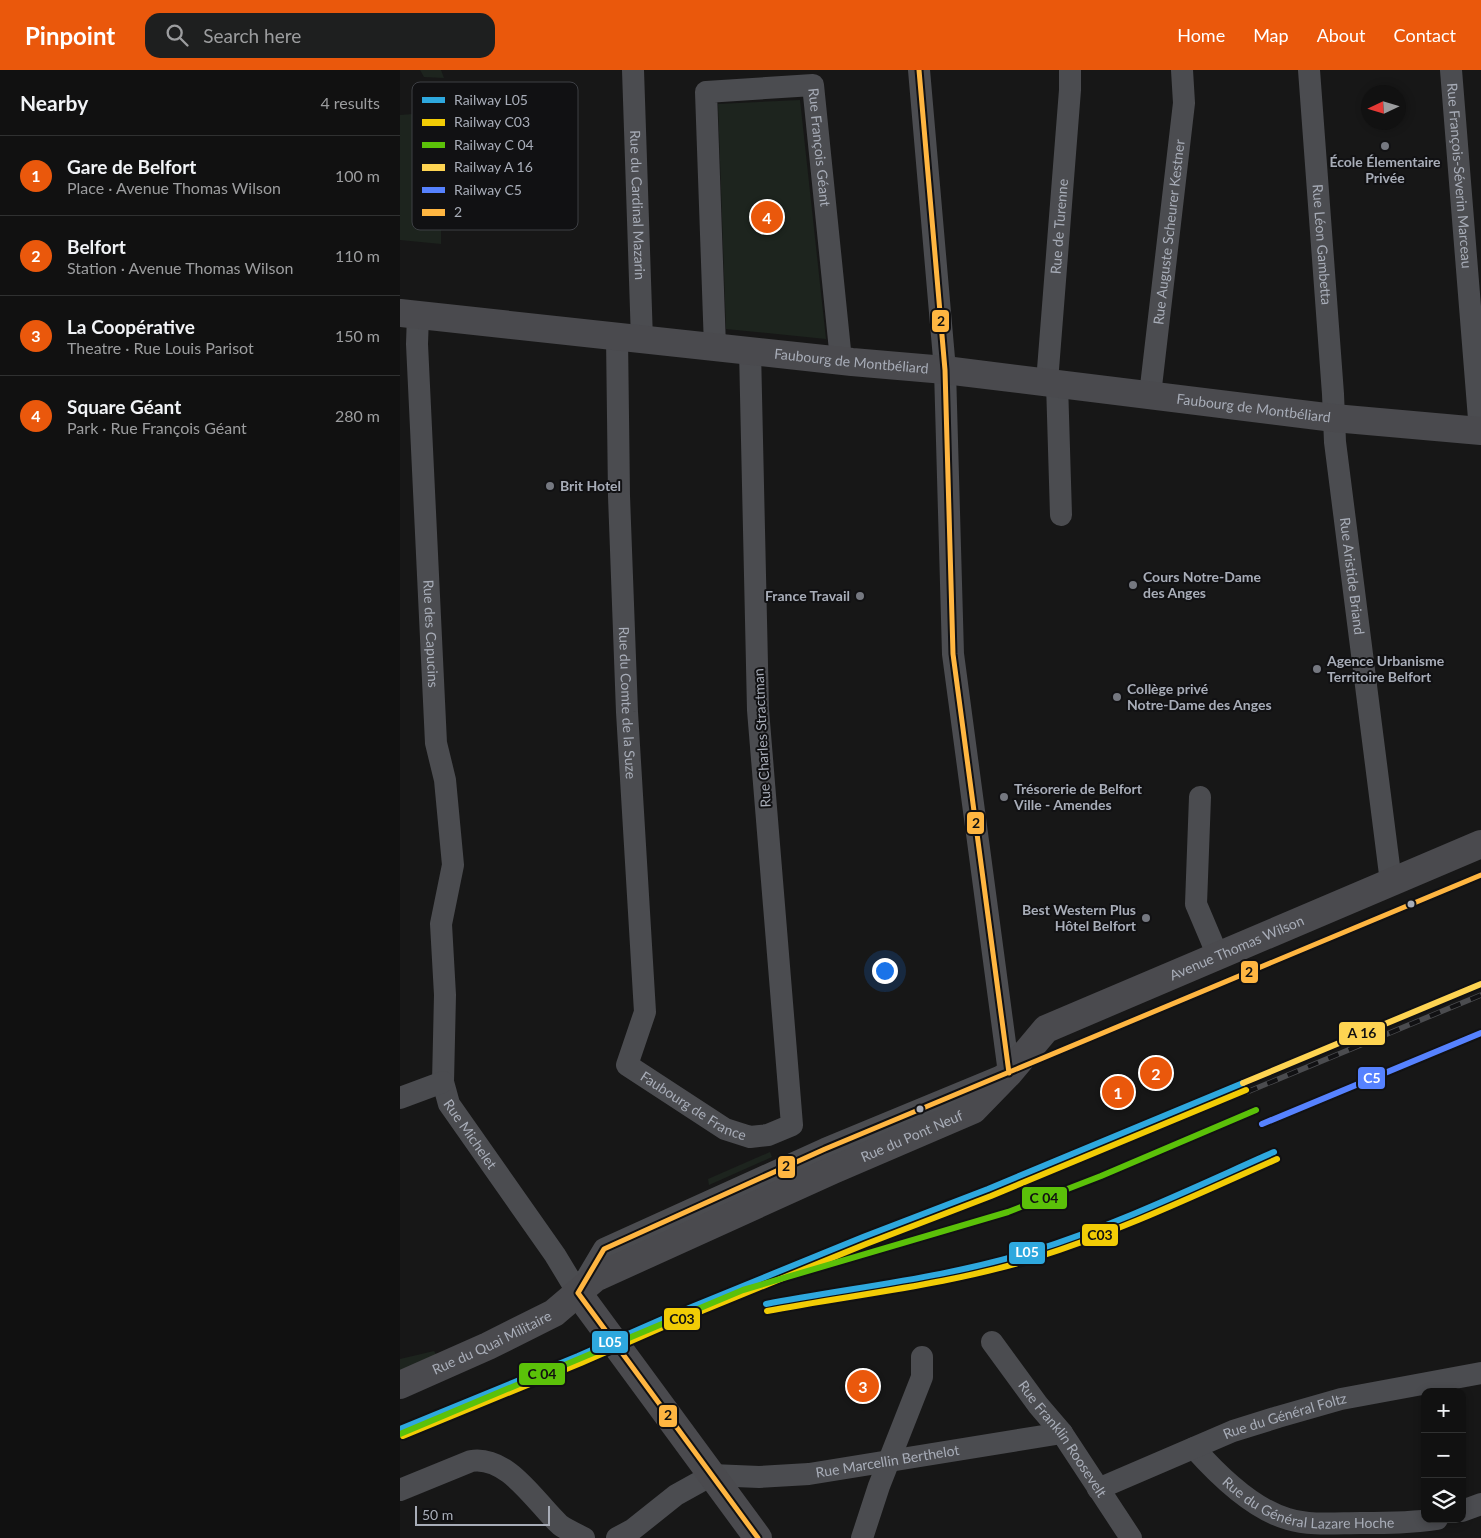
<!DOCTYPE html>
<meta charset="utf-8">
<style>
body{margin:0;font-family:Lato,sans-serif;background:#1e1f1f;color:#f1f3f6}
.controls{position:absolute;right:15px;bottom:15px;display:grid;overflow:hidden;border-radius:10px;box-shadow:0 2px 8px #0003}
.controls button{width:45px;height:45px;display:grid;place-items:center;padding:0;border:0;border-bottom:1px solid #303131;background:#111;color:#f1f3f6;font:25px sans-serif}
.compass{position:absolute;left:961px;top:15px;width:45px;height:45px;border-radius:50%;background:#111;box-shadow:0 2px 8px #0003;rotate:266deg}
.scale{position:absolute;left:15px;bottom:12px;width:135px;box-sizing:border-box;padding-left:5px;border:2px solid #a8adb8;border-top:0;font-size:14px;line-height:18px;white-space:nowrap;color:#a8adb8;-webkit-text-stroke:4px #111113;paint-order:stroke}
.you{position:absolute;left:484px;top:900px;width:18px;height:18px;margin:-12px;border:4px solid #fff;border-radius:50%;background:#1a73e8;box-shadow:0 0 0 8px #1a73e833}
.badge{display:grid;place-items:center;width:32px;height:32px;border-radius:50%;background:#ea580c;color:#fff;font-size:16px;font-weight:700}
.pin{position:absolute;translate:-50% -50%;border:2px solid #fff;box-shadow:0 1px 5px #0006}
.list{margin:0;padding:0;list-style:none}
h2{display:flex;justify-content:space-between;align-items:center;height:65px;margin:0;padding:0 20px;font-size:21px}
h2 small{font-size:16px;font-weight:400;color:#9c9d9f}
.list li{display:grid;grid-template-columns:32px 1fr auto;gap:15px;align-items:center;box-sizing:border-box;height:80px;padding:0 20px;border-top:1px solid #303131}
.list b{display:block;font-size:19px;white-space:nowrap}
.list p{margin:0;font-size:16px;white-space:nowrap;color:#9c9d9f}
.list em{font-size:16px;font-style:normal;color:#9c9d9f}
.icon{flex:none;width:28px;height:28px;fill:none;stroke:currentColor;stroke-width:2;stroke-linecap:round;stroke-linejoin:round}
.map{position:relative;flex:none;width:1081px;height:1468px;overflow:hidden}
header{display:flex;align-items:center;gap:30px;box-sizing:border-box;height:70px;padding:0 25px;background:#ea580c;color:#fff}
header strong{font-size:24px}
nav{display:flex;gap:28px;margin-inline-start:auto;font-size:18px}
.search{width:350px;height:45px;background:#1e1f1f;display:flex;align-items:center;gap:12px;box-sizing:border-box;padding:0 18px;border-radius:15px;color:#9c9d9f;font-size:19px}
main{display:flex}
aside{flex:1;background:#111}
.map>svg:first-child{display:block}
.green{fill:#1d241e}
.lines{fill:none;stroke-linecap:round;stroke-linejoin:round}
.street{stroke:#4b4c50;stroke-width:22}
.secondary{stroke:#4a4a4e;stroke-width:28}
.rail-casing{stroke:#4b4c4f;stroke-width:5.5}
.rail{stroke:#111113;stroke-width:4;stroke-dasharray:11;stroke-linecap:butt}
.bus-1-casing{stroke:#111113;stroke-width:9}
.bus-1{stroke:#ffb641;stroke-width:5}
.rail-1-casing{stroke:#111113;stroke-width:10}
.rail-2-casing{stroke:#111113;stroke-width:10}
.rail-3-casing{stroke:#111113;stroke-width:10}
.rail-4-casing{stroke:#111113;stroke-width:10}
.rail-5-casing{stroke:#111113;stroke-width:10}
.rail-1{stroke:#2ea8de;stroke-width:6}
.rail-2{stroke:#f2cc05;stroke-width:6}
.rail-3{stroke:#5bc109;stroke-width:6}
.rail-4{stroke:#fed452;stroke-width:6}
.rail-5{stroke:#5682ff;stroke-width:6}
.poi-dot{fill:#757880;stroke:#111113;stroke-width:2}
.bus-dot{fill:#a8adb8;stroke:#111113;stroke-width:2}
.labels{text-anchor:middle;stroke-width:4;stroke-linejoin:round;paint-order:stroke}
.street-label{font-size:14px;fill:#a8adb8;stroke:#111113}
.poi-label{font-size:14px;font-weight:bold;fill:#a8adb8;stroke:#111113;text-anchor:start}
.key{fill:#111113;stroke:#3e4045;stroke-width:1}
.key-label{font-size:14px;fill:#a8adb8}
.line-badge{stroke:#111113;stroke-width:2}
.badge-label{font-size:14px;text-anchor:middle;font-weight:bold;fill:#fff}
.pale-badge-label{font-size:14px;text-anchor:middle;font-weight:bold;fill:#111}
</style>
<header>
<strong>Pinpoint</strong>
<div class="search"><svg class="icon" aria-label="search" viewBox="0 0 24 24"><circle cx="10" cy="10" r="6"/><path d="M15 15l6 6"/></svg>Search here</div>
<nav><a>Home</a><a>Map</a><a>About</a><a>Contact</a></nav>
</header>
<main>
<aside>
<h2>Nearby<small>4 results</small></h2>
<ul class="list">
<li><span class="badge">1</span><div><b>Gare de Belfort</b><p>Place · Avenue Thomas Wilson</p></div><em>100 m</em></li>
<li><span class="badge">2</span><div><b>Belfort</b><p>Station · Avenue Thomas Wilson</p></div><em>110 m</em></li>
<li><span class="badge">3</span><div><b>La Coopérative</b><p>Theatre · Rue Louis Parisot</p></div><em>150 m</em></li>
<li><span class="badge">4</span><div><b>Square Géant</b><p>Park · Rue François Géant</p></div><em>280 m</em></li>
</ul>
</aside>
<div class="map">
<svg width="1081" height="1468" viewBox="0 0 1081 1468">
<rect width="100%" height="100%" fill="#171717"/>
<!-- green -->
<path class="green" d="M20,0H41L44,8L24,7Z
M35,28L62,64L48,83L41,111V174L0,170V45L13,44Z
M400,30L426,269L326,259L318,34Z
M370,1082L372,1087L309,1115L308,1109Z
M34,1281L38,1287L0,1304V1289Z"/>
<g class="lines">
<!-- street -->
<g class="street">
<path id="s1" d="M233,0L242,270"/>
<path id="s2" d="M909,0L933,324L935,372L991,812"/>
<path id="s3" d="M1051,0L1080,361"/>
<path id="s4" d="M18,245L17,274L36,673L45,710L53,795L41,854L45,925L43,1012L49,1034L155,1185L178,1223L204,1179L425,1079L609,1003L553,584L545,300L519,0"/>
<path id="s5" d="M217,267L219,426L227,642L245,942L227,995L325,1059L350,1067L368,1065L392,1055L358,640L350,280"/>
<path id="s6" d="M315,277L306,22L413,15L441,290"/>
<path id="s7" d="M647,312L670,20V0"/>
<path d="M657,313L661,445"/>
<path id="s8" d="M750,325L784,33L782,0"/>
<path d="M800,727L796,834L818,886"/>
<path d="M0,1028L43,1012"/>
<path id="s9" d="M592,1272L638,1335L662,1363L731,1468"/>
<path id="s10" d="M794,1378C818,1405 852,1439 888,1449C911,1456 937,1453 961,1453C987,1453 1012,1453 1037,1449"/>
<path id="s11" d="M698,1419L833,1361L878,1347L941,1329L1081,1303"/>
<path d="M0,1420L71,1391C108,1385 136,1433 160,1455C167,1460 176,1464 184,1468"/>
<path d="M1062,1441L1081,1434"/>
<path id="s12" d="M217,1468L232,1460L276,1425L312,1405L359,1407L409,1404L662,1363"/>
<path d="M462,1468L479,1416L522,1307V1287"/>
</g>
<!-- secondary -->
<g class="secondary">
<path id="s13" d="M0,243L452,292L545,300L934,348L1081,361"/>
<path d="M178,1223L358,1468"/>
<path id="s14" d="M0,1315L88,1276L154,1243L195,1208L433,1100L573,1040L609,1003L646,959L1081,774"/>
</g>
<defs>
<path id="rail" d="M847,1022L1081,925"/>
</defs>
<!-- rail casing -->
<use href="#rail" class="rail-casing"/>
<!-- rail -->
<use href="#rail" class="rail"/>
<defs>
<path id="bus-1" d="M519,0L545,300L553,584L609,1003
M178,1223L204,1179L425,1079L1081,805
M178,1223L358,1468"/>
</defs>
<!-- bus-1 casing -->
<use href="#bus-1" class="bus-1-casing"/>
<!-- bus-1 -->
<use href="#bus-1" class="bus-1"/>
<defs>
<path id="rail-1" d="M366,1234C455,1217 546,1208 633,1181C716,1155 795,1117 874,1082
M0,1359L178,1286L267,1247L463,1167L588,1119L843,1013"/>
<path id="rail-2" d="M367,1241C457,1224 548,1215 635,1188C718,1162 798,1124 877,1089
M3,1366L181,1293L270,1254L466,1174L591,1126L846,1020"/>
<path id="rail-3" d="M0,1364L343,1220L608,1142L701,1106L856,1040"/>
<path id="rail-4" d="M843,1013L1081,914"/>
<path id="rail-5" d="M862,1054L1081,963"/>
</defs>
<!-- rail-1 casing -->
<use href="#rail-1" class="rail-1-casing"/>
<!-- rail-2 casing -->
<use href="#rail-2" class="rail-2-casing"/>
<!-- rail-3 casing -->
<use href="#rail-3" class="rail-3-casing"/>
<!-- rail-4 casing -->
<use href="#rail-4" class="rail-4-casing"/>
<!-- rail-5 casing -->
<use href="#rail-5" class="rail-5-casing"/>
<!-- rail-1 -->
<use href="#rail-1" class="rail-1"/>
<!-- rail-2 -->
<use href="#rail-2" class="rail-2"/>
<!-- rail-3 -->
<use href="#rail-3" class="rail-3"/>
<!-- rail-4 -->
<use href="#rail-4" class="rail-4"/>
<!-- rail-5 -->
<use href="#rail-5" class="rail-5"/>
</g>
<!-- markers -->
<g class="poi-dot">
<circle cx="985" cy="76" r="5"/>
<circle cx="150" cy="416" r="5"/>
<circle cx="733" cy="515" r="5"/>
<circle cx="460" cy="526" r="5"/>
<circle cx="917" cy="599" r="5"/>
<circle cx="717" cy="627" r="5"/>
<circle cx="604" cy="727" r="5"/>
<circle cx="746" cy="848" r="5"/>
</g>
<g class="bus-dot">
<circle cx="1011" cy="834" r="4.5"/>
<circle cx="520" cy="1039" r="4.5"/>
</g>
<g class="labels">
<!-- street labels -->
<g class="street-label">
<text dy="5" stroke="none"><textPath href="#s6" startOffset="425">Rue François Géant</textPath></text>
<text dy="5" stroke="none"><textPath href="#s3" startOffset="106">Rue François-Séverin Marceau</textPath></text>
<text dy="5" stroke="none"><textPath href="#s1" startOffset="135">Rue du Cardinal Mazarin</textPath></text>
<text dy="5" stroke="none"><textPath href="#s7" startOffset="156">Rue de Turenne</textPath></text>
<text dy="5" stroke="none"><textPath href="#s8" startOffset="164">Rue Auguste Scheurer Kestner</textPath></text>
<text dy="5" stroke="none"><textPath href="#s2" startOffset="175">Rue Léon Gambetta</textPath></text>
<text dy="5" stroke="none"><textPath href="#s13" startOffset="454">Faubourg de Montbéliard</textPath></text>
<text dy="5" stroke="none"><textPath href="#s13" startOffset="859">Faubourg de Montbéliard</textPath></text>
<text dy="5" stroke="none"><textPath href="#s2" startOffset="508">Rue Aristide Briand</textPath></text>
<text dy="5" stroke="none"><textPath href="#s4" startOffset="319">Rue des Capucins</textPath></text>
<text dy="5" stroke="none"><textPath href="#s5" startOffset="366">Rue du Comte de la Suze</textPath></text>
<text transform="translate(362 668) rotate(-93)" y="5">Rue Charles Stractman</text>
<text dy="5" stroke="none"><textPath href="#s14" startOffset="954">Avenue Thomas Wilson</textPath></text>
<text dy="5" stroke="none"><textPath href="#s5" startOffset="810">Faubourg de France</textPath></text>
<text dy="5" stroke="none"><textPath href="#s4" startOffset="830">Rue Michelet</textPath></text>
<text dy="5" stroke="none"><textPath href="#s14" startOffset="571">Rue du Pont Neuf</textPath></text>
<text dy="5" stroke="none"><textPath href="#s14" startOffset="101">Rue du Quai Militaire</textPath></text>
<text dy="5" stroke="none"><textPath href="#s11" startOffset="201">Rue du Général Foltz</textPath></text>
<text dy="5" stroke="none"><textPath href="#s9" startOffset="120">Rue Franklin Roosevelt</textPath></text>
<text dy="5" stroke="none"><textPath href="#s12" startOffset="291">Rue Marcellin Berthelot</textPath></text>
<text dy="5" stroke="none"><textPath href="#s10" startOffset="135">Rue du Général Lazare Hoche</textPath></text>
</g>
<!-- poi labels -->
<g class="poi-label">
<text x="985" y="97" text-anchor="middle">École Élementaire<tspan x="985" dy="16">Privée</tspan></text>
<text x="160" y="421">Brit Hotel</text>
<text x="743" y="512">Cours Notre-Dame<tspan x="743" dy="16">des Anges</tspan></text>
<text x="450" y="531" text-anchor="end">France Travail</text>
<text x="927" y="596">Agence Urbanisme<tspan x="927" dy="16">Territoire Belfort</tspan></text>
<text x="727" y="624">Collège privé<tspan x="727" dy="16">Notre-Dame des Anges</tspan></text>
<text x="614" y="724">Trésorerie de Belfort<tspan x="614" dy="16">Ville - Amendes</tspan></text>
<text x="736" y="845" text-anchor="end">Best Western Plus<tspan x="736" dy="16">Hôtel Belfort</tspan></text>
</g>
</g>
<!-- legend -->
<rect x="12" y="12" width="166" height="148" rx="8" class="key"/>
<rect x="22" y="27" width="23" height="6" fill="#2ea8de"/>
<rect x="22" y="49" width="23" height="7" fill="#f2cc05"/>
<rect x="22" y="72" width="23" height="6" fill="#5bc109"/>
<rect x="22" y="94" width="23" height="7" fill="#fed452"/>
<rect x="22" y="117" width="23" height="6" fill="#5682ff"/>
<rect x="22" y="139" width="23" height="7" fill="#ffb641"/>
<g class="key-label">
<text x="54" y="35">Railway L05</text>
<text x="54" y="57">Railway C03</text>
<text x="54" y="80">Railway C 04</text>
<text x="54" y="102">Railway A 16</text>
<text x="54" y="125">Railway C5</text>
<text x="54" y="147">2</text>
</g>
<g class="line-badge">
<rect x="531" y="239" width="19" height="24" rx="5" fill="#ffb641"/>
<rect x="566" y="741" width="19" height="24" rx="5" fill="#ffb641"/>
<rect x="840" y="890" width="19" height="24" rx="5" fill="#ffb641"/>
<rect x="938" y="951" width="48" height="25" rx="5" fill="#fed452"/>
<rect x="957" y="996" width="29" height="24" rx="5" fill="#5682ff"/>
<rect x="377" y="1085" width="19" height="24" rx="5" fill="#ffb641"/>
<rect x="621" y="1116" width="47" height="24" rx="5" fill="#5bc109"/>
<rect x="681" y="1153" width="38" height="24" rx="5" fill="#f2cc05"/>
<rect x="608" y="1171" width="38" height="24" rx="5" fill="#2ea8de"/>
<rect x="263" y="1237" width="38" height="24" rx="5" fill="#f2cc05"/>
<rect x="191" y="1260" width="38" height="24" rx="5" fill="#2ea8de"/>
<rect x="118" y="1292" width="48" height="24" rx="5" fill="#5bc109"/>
<rect x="258" y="1334" width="20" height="24" rx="5" fill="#ffb641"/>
</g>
<g class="badge-label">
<text x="972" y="1013">C5</text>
<text x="627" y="1187">L05</text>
<text x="210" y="1277">L05</text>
</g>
<g class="pale-badge-label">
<text x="541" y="256">2</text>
<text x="576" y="758">2</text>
<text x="849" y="907">2</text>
<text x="962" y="968">A 16</text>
<text x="386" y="1101">2</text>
<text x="644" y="1133">C 04</text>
<text x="700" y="1170">C03</text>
<text x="282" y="1254">C03</text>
<text x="142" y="1309">C 04</text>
<text x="268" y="1350">2</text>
</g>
</svg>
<div class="controls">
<button>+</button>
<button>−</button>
<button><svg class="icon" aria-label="layers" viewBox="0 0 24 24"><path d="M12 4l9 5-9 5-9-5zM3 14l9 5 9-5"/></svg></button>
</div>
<svg class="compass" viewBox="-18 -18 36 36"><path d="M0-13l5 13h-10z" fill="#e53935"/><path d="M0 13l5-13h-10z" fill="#9c9d9f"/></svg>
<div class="scale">50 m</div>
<div class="you"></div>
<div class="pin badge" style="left:718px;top:1022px">1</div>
<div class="pin badge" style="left:756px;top:1003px">2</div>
<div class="pin badge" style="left:463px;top:1316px">3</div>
<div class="pin badge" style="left:367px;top:147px">4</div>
</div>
</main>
